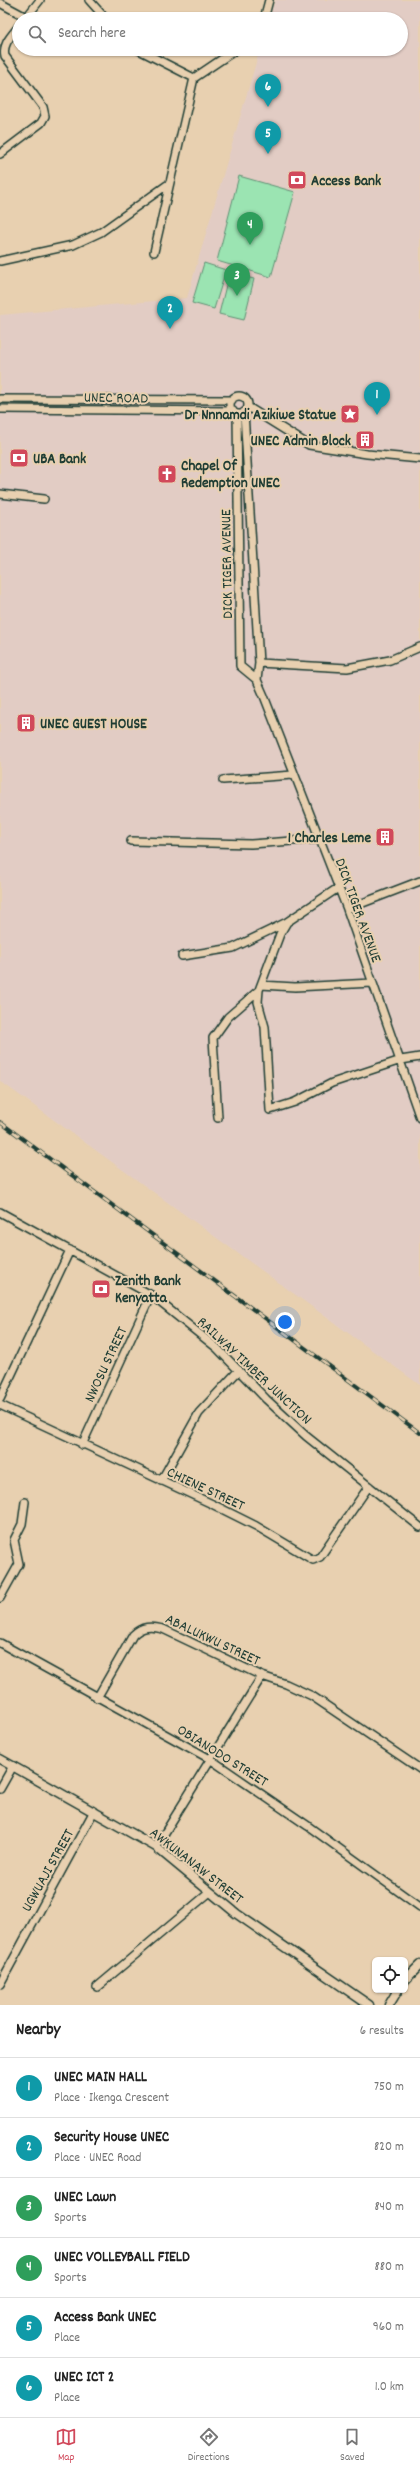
<!DOCTYPE html>
<meta charset="utf-8">
<style>
body{margin:0;font-family:Dekko,sans-serif;background:#f2f2f2;color:#222}
.controls{position:absolute;right:12px;bottom:12px;display:grid;overflow:hidden;border-radius:6px;box-shadow:0 1px 3px #0004}
.controls button{width:36px;height:36px;display:grid;place-items:center;padding:0;border:0;border-bottom:1px solid #e0e0e0;background:#fff;color:#222;font:20px sans-serif}
.you{position:absolute;left:285px;top:1322px;width:14px;height:14px;margin:-10px;border:3px solid #fff;border-radius:50%;background:#1a73e8;box-shadow:0 0 0 6px #1a73e833}
.badge{display:grid;place-items:center;width:26px;height:26px;border-radius:50%;background:#d1495b;color:#fff;font-size:13px;font-weight:700}
.pin{position:absolute;translate:-50% -33px;filter:drop-shadow(0 1px 2px #0008)}
.pin::after{content:'';position:absolute;top:21px;width:14px;height:12px;background:inherit;clip-path:polygon(0 0,100% 0,50% 100%)}
.list{margin:0;padding:0;list-style:none}
h2{display:flex;justify-content:space-between;align-items:center;height:52px;margin:0;padding:0 16px;font-size:17px}
h2 small{font-size:13px;font-weight:400;color:#767676}
.list li{display:grid;grid-template-columns:26px 1fr auto;gap:12px;align-items:center;box-sizing:border-box;height:60px;padding:0 16px;border-top:1px solid #e0e0e0}
.list b{display:block;font-size:15px;white-space:nowrap}
.list p{margin:0;font-size:13px;white-space:nowrap;color:#767676}
.list em{font-size:13px;font-style:normal;color:#767676}
.icon{flex:none;width:22px;height:22px;fill:none;stroke:currentColor;stroke-width:2;stroke-linecap:round;stroke-linejoin:round}
.map{position:relative;flex:none;width:420px;height:2005px;overflow:hidden}
.search{position:absolute;background:#fff;box-shadow:0 1px 3px #0004;left:12px;right:12px;top:12px;height:44px;display:flex;align-items:center;gap:10px;box-sizing:border-box;padding:0 14px;border-radius:22px;color:#767676;font-size:15px}
.sheet{height:412px;background:#fff}
nav{display:flex;justify-content:space-around;align-items:center;box-sizing:border-box;height:56px;border-top:1px solid #e0e0e0;background:#fff;font-size:11px;color:#767676}
nav a{display:grid;justify-items:center;gap:2px}
nav .on{color:#d1495b}
.map>svg:first-child{display:block}
.built{fill:#e2ccc4}
.green{fill:#9be4b2;stroke:#5d9073}
.lines{fill:none;stroke-linecap:round;stroke-linejoin:round}
.minor-casing{stroke:#1f3d34;stroke-width:10}
.tertiary-casing{stroke:#1f3d34;stroke-width:11}
.minor{stroke:#e8d0b0;stroke-width:7}
.tertiary{stroke:#e8d0b0;stroke-width:8}
.rail-casing{stroke:#1f3d34;stroke-width:4}
.rail{stroke:#e8d0b0;stroke-width:2.5;stroke-dasharray:8;stroke-linecap:butt}
.labels{text-anchor:middle;stroke-width:4;stroke-linejoin:round;paint-order:stroke}
.poi-label{font-size:15px;font-weight:bold;fill:#1f3d34;stroke:#e8d0b0;text-anchor:start}
.street-label{font-size:15px;fill:#1f3d34;stroke:#e8d0b0}
</style>
<div class="map">
<svg width="420" height="2005" viewBox="0 0 420 2005">
<rect width="100%" height="100%" fill="#e8d0b0"/>
<filter id="ink" filterUnits="userSpaceOnUse"><feTurbulence type="fractalNoise" baseFrequency=".025" numOctaves="2"/><feDisplacementMap in="SourceGraphic" scale="8" xChannelSelector="R" yChannelSelector="G"/><feConvolveMatrix kernelMatrix="1 2 1 2 8 2 1 2 1" color-interpolation-filters="sRGB"/></filter>
<g filter="url(#ink)">
<!-- built -->
<path class="built" d="M275,0H420V1385L0,1081V315L187,298L260,49H401V19H269Z"/>
<!-- green -->
<path class="green" d="M239,176L295,192L271,277L217,261Z
M204,263L226,270L214,309L192,303Z
M229,273L254,279L244,320L219,314Z"/>
<g class="lines">
<defs>
<path id="minor" d="M89,0L106,19
M0,3L26,17
M25,19L40,0
M264,19L269,0
M137,49L194,78
M0,154L41,123L45,116L43,107L5,56C2,44 12,35 19,26
M154,252L194,78L237,49
M0,261L73,245L101,232L167,185
M230 405a9 9 0 1 1 18 0a9 9 0 1 1-18 0Z
M0,399L232,400
M248,407L309,445L367,454L420,459
M0,409L233,411
M244,412L259,663L257,680
M237,414L240,666L257,680L264,696L347,909L420,1118
M0,494L44,499
M259,663L347,668L390,660L420,647
M223,780L293,775
M131,841L251,844L320,839
M338,888L287,922L280,934L259,990L258,1002L265,1027L270,1110L295,1102L332,1083L401,1060L420,1057
M347,909L420,881
M182,956L233,948L285,923
M261,985L295,987L372,983
M218,1118L213,1038L228,1017L259,990
M0,1212L151,1295L217,1348L266,1399L306,1436L420,1527
M0,1399L70,1250
M0,1405L210,1503L256,1526L313,1560L320,1557L369,1486
M82,1445L151,1295
M161,1481L199,1413L239,1370
M0,1598L19,1564L14,1540L22,1524L25,1502
M0,1643L210,1759L308,1826L420,1907
M97,1698L133,1635C142,1626 151,1626 163,1629L262,1676
M0,1789L13,1766
M156,1847L262,1676L286,1684L312,1696L420,1769
M0,1984L94,1811
M97,1987L210,1892"/>
<path id="tertiary" d="M0,1759L156,1847L237,1914L369,2005
M405,1980L420,1965
M389,2005L398,1990"/>
</defs>
<!-- minor casing -->
<use href="#minor" class="minor-casing"/>
<!-- tertiary casing -->
<use href="#tertiary" class="tertiary-casing"/>
<!-- minor -->
<use href="#minor" class="minor"/>
<!-- tertiary -->
<use href="#tertiary" class="tertiary"/>
<defs>
<path id="rail" d="M0,1122L420,1433"/>
</defs>
<!-- rail casing -->
<use href="#rail" class="rail-casing"/>
<!-- rail -->
<use href="#rail" class="rail"/>
</g>
</g>
<!-- icons -->
<defs>
<symbol id="bank-square" viewBox="-11 -11 22 22"><rect x="-9" y="-9" width="18" height="18" rx="4" fill="#d1495b" stroke="#e8d0b0"/><path d="M-6-4H6V4H-6ZM0-2.3a2.3 2.3 0 1 0 0 4.6a2.3 2.3 0 1 0 0-4.6Z" fill="#fff"/></symbol>
<symbol id="sight-square" viewBox="-11 -11 22 22"><rect x="-9" y="-9" width="18" height="18" rx="4" fill="#d1495b" stroke="#e8d0b0"/><path d="M0-6L1.8-2.2L6-1.7L2.9 1.2L3.7 5.4L0 3.3L-3.7 5.4L-2.9 1.2L-6-1.7L-1.8-2.2Z" fill="#fff"/></symbol>
<symbol id="building-square" viewBox="-11 -11 22 22"><rect x="-9" y="-9" width="18" height="18" rx="4" fill="#d1495b" stroke="#e8d0b0"/><path d="M-4-6H4V6H1V3H-1V6H-4ZM-2.5-4.3h1.7v1.8h-1.7ZM.8-4.3h1.7v1.8H.8ZM-2.5-1h1.7V.8h-1.7ZM.8-1h1.7V.8H.8Z" fill="#fff"/></symbol>
<symbol id="church-square" viewBox="-11 -11 22 22"><rect x="-9" y="-9" width="18" height="18" rx="4" fill="#d1495b" stroke="#e8d0b0"/><path d="M-1.2-6h2.4v3.5h3.3v2.4h-3.3V6h-2.4V-.1h-3.3v-2.4h3.3Z" fill="#fff"/></symbol>
</defs>
<g fill-rule="evenodd">
<use href="#bank-square" x="286" y="169" width="22" height="22"/>
<use href="#sight-square" x="339" y="403" width="22" height="22"/>
<use href="#building-square" x="354" y="429" width="22" height="22"/>
<use href="#bank-square" x="8" y="447" width="22" height="22"/>
<use href="#church-square" x="156" y="463" width="22" height="22"/>
<use href="#building-square" x="15" y="712" width="22" height="22"/>
<use href="#building-square" x="374" y="826" width="22" height="22"/>
<use href="#bank-square" x="90" y="1278" width="22" height="22"/>
</g>
<g class="labels">
<!-- poi labels -->
<g class="poi-label">
<text x="311" y="185">Access Bank</text>
<text x="336" y="419" text-anchor="end">Dr Nnnamdi Azikiwe Statue</text>
<text x="351" y="445" text-anchor="end">UNEC Admin Block</text>
<text x="33" y="463">UBA Bank</text>
<text x="181" y="470">Chapel Of<tspan x="181" dy="17">Redemption UNEC</tspan></text>
<text x="40" y="728">UNEC GUEST HOUSE</text>
<text x="371" y="842" text-anchor="end">1 Charles Leme</text>
<text x="115" y="1285">Zenith Bank<tspan x="115" dy="17">Kenyatta</tspan></text>
</g>
<!-- street labels -->
<g class="street-label">
<text transform="translate(116 397) rotate(1)" y="5">UNEC ROAD</text>
<text transform="translate(226 564) rotate(-91)" y="5">DICK TIGER AVENUE</text>
<text transform="translate(359 910) rotate(70)" y="5">DICK TIGER AVENUE</text>
<text transform="translate(105 1364) rotate(-65)" y="5">NWOSU STREET</text>
<text transform="translate(255 1370) rotate(43)" y="5">RAILWAY TIMBER JUNCTION</text>
<text transform="translate(206 1488) rotate(25)" y="5">CHIENE STREET</text>
<text transform="translate(213 1639) rotate(25)" y="5">ABALUKWU STREET</text>
<text transform="translate(223 1755) rotate(32)" y="5">OBIANODO STREET</text>
<text transform="translate(197 1865) rotate(38)" y="5">AWKUNANAW STREET</text>
<text transform="translate(47 1870) rotate(-61)" y="5">UGWUAJI STREET</text>
</g>
</g>
</svg>
<div class="controls">
<button><svg class="icon" aria-label="locate" viewBox="0 0 24 24"><circle cx="12" cy="12" r="6"/><path d="M12 2v4M12 18v4M2 12h4M18 12h4"/></svg></button>
</div>
<div class="you"></div>
<div class="pin badge" style="left:377px;top:415px;background:#0f9aa8">1</div>
<div class="pin badge" style="left:170px;top:329px;background:#0f9aa8">2</div>
<div class="pin badge" style="left:237px;top:296px;background:#2e9e5b">3</div>
<div class="pin badge" style="left:250px;top:245px;background:#2e9e5b">4</div>
<div class="pin badge" style="left:268px;top:154px;background:#0f9aa8">5</div>
<div class="pin badge" style="left:268px;top:107px;background:#0f9aa8">6</div>
<div class="search"><svg class="icon" aria-label="search" viewBox="0 0 24 24"><circle cx="10" cy="10" r="6"/><path d="M15 15l6 6"/></svg>Search here</div>
</div>
<section class="sheet">
<h2>Nearby<small>6 results</small></h2>
<ul class="list">
<li><span class="badge" style="background:#0f9aa8">1</span><div><b>UNEC MAIN HALL</b><p>Place · Ikenga Crescent</p></div><em>750 m</em></li>
<li><span class="badge" style="background:#0f9aa8">2</span><div><b>Security House UNEC</b><p>Place · UNEC Road</p></div><em>820 m</em></li>
<li><span class="badge" style="background:#2e9e5b">3</span><div><b>UNEC Lawn</b><p>Sports</p></div><em>840 m</em></li>
<li><span class="badge" style="background:#2e9e5b">4</span><div><b>UNEC VOLLEYBALL FIELD</b><p>Sports</p></div><em>880 m</em></li>
<li><span class="badge" style="background:#0f9aa8">5</span><div><b>Access Bank UNEC</b><p>Place</p></div><em>960 m</em></li>
<li><span class="badge" style="background:#0f9aa8">6</span><div><b>UNEC ICT 2</b><p>Place</p></div><em>1.0 km</em></li>
</ul>
</section>
<nav>
<a class="on"><svg class="icon" aria-label="map" viewBox="0 0 24 24"><path d="M3 6l6-2 6 2 6-2v14l-6 2-6-2-6 2zM9 4v14M15 6v14"/></svg>Map</a>
<a><svg class="icon" aria-label="directions" viewBox="0 0 24 24"><path d="M12 3l9 9-9 9-9-9zM9 14v-3h6M13 9l2 2-2 2"/></svg>Directions</a>
<a><svg class="icon" aria-label="saved" viewBox="0 0 24 24"><path d="M7 4h10v16l-5-4-5 4z"/></svg>Saved</a>
</nav>
